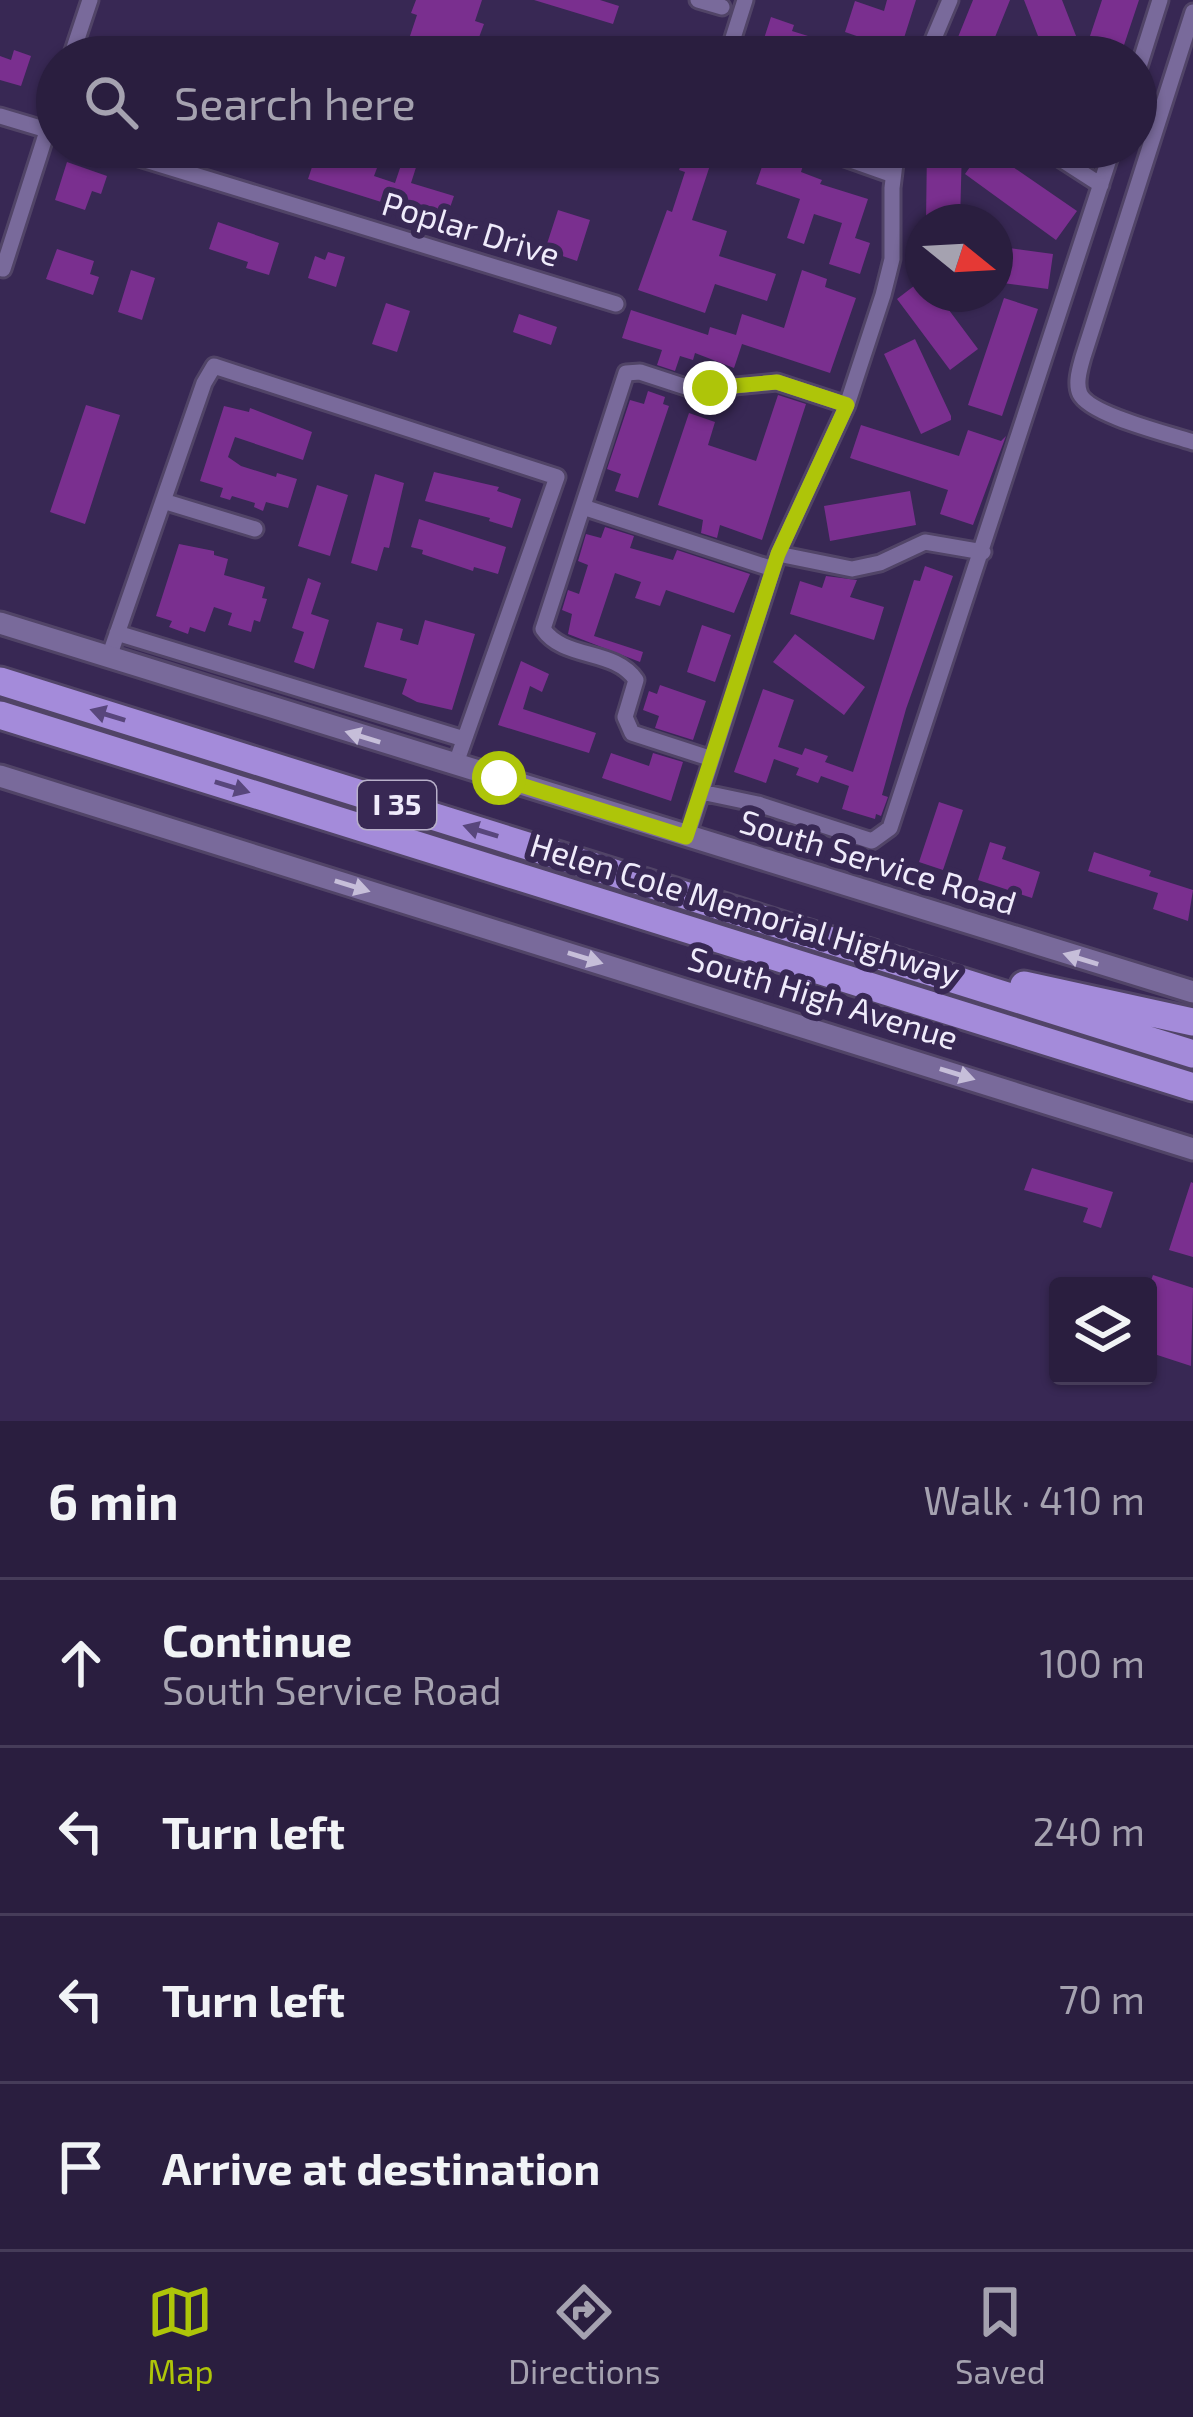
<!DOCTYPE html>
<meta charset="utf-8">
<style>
body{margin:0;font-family:"Exo 2",sans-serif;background:#322746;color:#f1f3f6}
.controls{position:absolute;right:36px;bottom:36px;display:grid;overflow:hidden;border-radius:12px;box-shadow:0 3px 9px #0004}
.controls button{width:108px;height:108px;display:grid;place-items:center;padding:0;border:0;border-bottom:3px solid #463c59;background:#2a1e3f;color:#f1f3f6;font:60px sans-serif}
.compass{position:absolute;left:905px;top:204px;width:108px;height:108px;border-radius:50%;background:#2a1e3f;box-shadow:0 3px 9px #0004;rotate:108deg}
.stop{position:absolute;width:36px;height:36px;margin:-27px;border:9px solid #aec509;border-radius:50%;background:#fff}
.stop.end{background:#aec509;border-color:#fff;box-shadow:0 3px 12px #0008}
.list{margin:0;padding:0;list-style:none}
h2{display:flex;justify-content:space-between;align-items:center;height:156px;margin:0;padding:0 48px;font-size:51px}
h2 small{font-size:39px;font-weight:400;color:#a5a2b0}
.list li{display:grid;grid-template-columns:78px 1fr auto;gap:36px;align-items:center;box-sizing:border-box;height:168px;padding:0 48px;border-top:3px solid #463c59}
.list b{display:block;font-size:45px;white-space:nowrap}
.list p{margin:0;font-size:39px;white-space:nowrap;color:#a5a2b0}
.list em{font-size:39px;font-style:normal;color:#a5a2b0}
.icon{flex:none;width:66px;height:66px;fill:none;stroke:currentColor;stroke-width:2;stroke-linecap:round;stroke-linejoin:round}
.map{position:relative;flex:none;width:1193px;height:1421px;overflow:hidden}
.search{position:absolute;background:#2a1e3f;box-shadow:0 3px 9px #0004;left:36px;right:36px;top:36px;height:132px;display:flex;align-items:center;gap:30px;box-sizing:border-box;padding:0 42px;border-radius:66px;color:#a5a2b0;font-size:45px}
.sheet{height:828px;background:#2a1e3f}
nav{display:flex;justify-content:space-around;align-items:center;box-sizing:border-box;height:168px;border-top:3px solid #463c59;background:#2a1e3f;font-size:33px;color:#a5a2b0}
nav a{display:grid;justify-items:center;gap:6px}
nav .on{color:#aec509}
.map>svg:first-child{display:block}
.building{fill:#7a2f8f}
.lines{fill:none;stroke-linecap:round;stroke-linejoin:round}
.minor-casing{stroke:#514467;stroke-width:21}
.secondary-casing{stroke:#514467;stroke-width:27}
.motorway-casing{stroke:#514467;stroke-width:33}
.minor{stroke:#796a9b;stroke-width:15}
.secondary{stroke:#796a9b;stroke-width:21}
.motorway{stroke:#a48bda;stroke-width:27}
.oneway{fill:#58467c}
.oneway2{fill:#c6bed9}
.route{stroke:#aec509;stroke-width:15}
.labels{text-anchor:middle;stroke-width:12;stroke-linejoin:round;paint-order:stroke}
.shield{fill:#382854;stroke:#b8b0c9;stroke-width:3}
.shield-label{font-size:30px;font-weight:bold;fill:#efebfb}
.street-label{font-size:33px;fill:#efebfb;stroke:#382854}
</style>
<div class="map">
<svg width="1193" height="1421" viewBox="0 0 1193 1421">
<rect width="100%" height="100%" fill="#382854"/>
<!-- building -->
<path class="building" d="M416,0H482L475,21L484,24L478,40L470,37L463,57L408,42L417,15L411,13Z
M534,0H600L619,6L613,24Z
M887,0H916L898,57H869L874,42L845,32L855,1L884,11Z
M973,0H1010L987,57H950Z
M1024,0H1062L1078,41L1045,54Z
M1102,0H1139L1120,57H1083Z
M771,17L794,25L792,31L840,46L836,57H758Z
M14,50L31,56L21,86L0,80V56L11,60Z
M354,147H375L369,165L377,168L374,176L395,183L406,150L420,155L411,183L454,196L445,222L308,179L318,149L350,159Z
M687,147H716L692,220L727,231L719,256L776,274L767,301L715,284L705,313L638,290L667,210L672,212L685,172L679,170Z
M781,147L803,151L806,156L801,172L822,180L820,184L868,199L855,238L870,243L860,274L829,264L842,223L814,214L804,244L787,238L800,199L756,184L766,155L777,159Z
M927,147H962L960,222H926Z
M984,147L1077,211L1056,240L965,174Z
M67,162L107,176L101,194L92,191L85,210L55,200Z
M558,210L590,220L577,261L545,250Z
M218,222L279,243L269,275L246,268L248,262L209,249Z
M995,246L1053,254L1048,289L995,282Z
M57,249L94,261L90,274L99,277L93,295L46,279Z
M328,252L345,257L336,287L308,278L315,256L325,260Z
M131,270L155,278L142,320L118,312Z
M802,270L827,279L825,287L856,298L830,373L742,344L734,368L695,353L693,360L680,356L675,371L657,365L662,350L622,338L631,310L708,335L710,327L736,335L742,314L784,328Z
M923,279V294H937L978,349L950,370L897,299Z
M1004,298L1038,309L1002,416L968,405Z
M386,303L410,311L397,352L372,344Z
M519,314L557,327L551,345L513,332Z
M915,339L951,416V420L921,434L884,354Z
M648,391L665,397L663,404L669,406L638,498L615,491L621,474L607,469L630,400L644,404Z
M778,395L806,404L762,540L720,525L717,538L701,533L703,520L658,505L689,413L715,422L708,445L756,461Z
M86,405L120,415L85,524L50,512Z
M224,406L249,412L250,408L312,432L303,460L235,437L228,457L241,466L276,477L277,473L297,479L288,508L266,502L263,511L254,507L255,503L232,496L230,500L220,497L223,488L200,481Z
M861,425L959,456L968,430L1001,441L1006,436L973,525L940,514L948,490L850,458Z
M434,472L499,487L497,491L521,499L512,528L489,521L490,518L425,501Z
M375,474L404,483L389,548L384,547L377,571L351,563Z
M317,485L348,495L330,556L298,546Z
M910,491L916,525L830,541L824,506Z
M419,519L506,547L498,574L474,567L473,571L422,554L423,550L411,547Z
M605,527L634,536L630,548L673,560L677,550L750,574L734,613L666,590L660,606L635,598L641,582L615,573L594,636L643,652L640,662L568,634L572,614L562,610L568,590L579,594L588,565L578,561L586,534L601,538Z
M179,544L214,551V555L228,559L224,575L265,587L262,598L267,599L260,622L254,620L251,632L228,625L232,613L214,607L205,632L190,627L188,634L169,627L172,621L156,616Z
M925,566L953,576L906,709L882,795L888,797L881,816L876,814L875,819L842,809L849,786L821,776L818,783L796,775L799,768L774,759L766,783L734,772L763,689L794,700L778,747L802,755L805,748L828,756L825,762L853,772L914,580L920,581Z
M826,576L857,580L850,597L884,607L874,640L790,614L800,581L822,588Z
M308,578L321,583L311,614L329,620L314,669L294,662L304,632L292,628Z
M425,620L475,634L452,710L417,702L402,694L407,679L364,667L377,622L403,629L400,640L418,645Z
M702,625L731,635L715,682L687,672Z
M795,634L865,687L844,715L773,662Z
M521,661L549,674L542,692L530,686L523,709L596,733L589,753L498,725Z
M660,685L706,701L693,740L655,728L659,716L643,710L649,691L657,694Z
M611,753L649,766L653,753L683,762L671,801L602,778Z
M939,802L963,810L943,870L919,862Z
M990,842L1006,847L1002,859L1040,872L1032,898L978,880Z
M1094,852L1151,871L1149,876L1193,890L1188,921L1153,909L1158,893L1088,871Z
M1032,1168L1113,1192L1101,1228L1083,1222L1088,1208L1024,1190Z
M1191,1182L1193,1183V1257L1169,1250Z
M1153,1275L1193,1288L1191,1366L1148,1352V1289Z"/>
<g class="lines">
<defs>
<path id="minor" d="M698,0L722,7
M1193,12L1083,357C1080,368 1075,383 1080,394C1090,415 1169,434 1193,442
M71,57L90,0
M727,57L745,0
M926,57L950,0
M1136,76L1160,0
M0,116L57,133
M103,147L616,304
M814,147L893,175
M1042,147L1101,185
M3,269L57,100
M163,501L255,529
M583,507L773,569
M778,554L852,569L880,563L925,542L983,552
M117,633L464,739
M109,657L204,383L214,366L557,477L455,766
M712,759L632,733L625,717L636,680C614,648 564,660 543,629L626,373L640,372L695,390L777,382L847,405
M701,792L758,804L872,841L890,828L1113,147
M687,837L778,554L847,405L883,295L892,259V188L897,147"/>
<path id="secondary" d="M0,623L1193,992
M0,776L1193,1149"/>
<path id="motorway" d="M0,681L1193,1054
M0,715L1193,1087
M1024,985L1193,1022"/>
</defs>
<!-- minor casing -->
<use href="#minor" class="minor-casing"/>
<!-- secondary casing -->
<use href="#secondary" class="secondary-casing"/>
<!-- motorway casing -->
<use href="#motorway" class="motorway-casing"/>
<!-- minor -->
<use href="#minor" class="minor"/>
<!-- secondary -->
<use href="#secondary" class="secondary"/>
<!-- motorway -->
<use href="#motorway" class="motorway"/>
</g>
<!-- one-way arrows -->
<defs><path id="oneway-solid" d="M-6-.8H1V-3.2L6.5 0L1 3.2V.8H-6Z" transform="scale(3)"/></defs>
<g class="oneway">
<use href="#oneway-solid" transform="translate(108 715) rotate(-163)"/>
<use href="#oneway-solid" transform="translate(232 787) rotate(17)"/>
<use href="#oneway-solid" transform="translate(481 831) rotate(-163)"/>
</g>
<g class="oneway2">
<use href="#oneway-solid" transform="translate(363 737) rotate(-163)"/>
<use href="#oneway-solid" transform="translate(352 886) rotate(17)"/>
<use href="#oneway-solid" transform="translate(585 958) rotate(17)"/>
<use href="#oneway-solid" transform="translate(1081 959) rotate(-163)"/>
<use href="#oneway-solid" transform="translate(957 1074) rotate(17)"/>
</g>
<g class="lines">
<!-- route -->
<path class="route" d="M499,778L686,837L778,554L847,405L777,382L710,388"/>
</g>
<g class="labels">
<!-- shield labels -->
<rect class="shield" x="358" y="781" width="78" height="48" rx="9"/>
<g class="shield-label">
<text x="397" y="815">I 35</text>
</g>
<!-- street labels -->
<g class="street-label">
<text transform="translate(471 229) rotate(17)" y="12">Poplar Drive</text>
<text transform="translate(878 862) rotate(17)" y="12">South Service Road</text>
<text transform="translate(745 909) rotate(17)" y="12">Helen Cole Memorial Highway</text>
<text transform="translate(823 998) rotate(17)" y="12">South High Avenue</text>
</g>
</g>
</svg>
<div class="controls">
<button><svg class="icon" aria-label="layers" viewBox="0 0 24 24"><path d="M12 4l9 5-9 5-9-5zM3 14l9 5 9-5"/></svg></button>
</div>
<svg class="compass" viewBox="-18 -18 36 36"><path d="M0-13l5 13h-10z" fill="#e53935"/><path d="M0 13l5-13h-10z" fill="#a5a2b0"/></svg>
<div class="stop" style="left:499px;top:778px"></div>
<div class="stop end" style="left:710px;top:388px"></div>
<div class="search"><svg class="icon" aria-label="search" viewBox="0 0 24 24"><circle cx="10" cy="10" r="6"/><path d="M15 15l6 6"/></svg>Search here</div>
</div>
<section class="sheet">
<h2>6 min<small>Walk · 410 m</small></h2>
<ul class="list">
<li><svg class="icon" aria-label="ahead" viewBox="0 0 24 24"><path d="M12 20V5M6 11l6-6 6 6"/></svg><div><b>Continue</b><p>South Service Road</p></div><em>100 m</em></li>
<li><svg class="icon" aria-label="left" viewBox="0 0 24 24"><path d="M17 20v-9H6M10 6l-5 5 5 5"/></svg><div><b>Turn left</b></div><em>240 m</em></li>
<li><svg class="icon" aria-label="left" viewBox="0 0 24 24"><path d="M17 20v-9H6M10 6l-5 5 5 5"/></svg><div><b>Turn left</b></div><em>70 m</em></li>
<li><svg class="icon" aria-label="arrive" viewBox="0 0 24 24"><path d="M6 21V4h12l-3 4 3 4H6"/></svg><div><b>Arrive at destination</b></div></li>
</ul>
</section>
<nav>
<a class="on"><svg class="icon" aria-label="map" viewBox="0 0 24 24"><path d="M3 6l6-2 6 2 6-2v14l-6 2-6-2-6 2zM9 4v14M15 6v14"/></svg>Map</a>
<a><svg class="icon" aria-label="directions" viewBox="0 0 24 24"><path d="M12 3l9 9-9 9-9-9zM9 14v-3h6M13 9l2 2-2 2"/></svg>Directions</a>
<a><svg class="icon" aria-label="saved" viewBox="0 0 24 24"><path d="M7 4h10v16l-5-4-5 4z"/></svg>Saved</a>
</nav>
